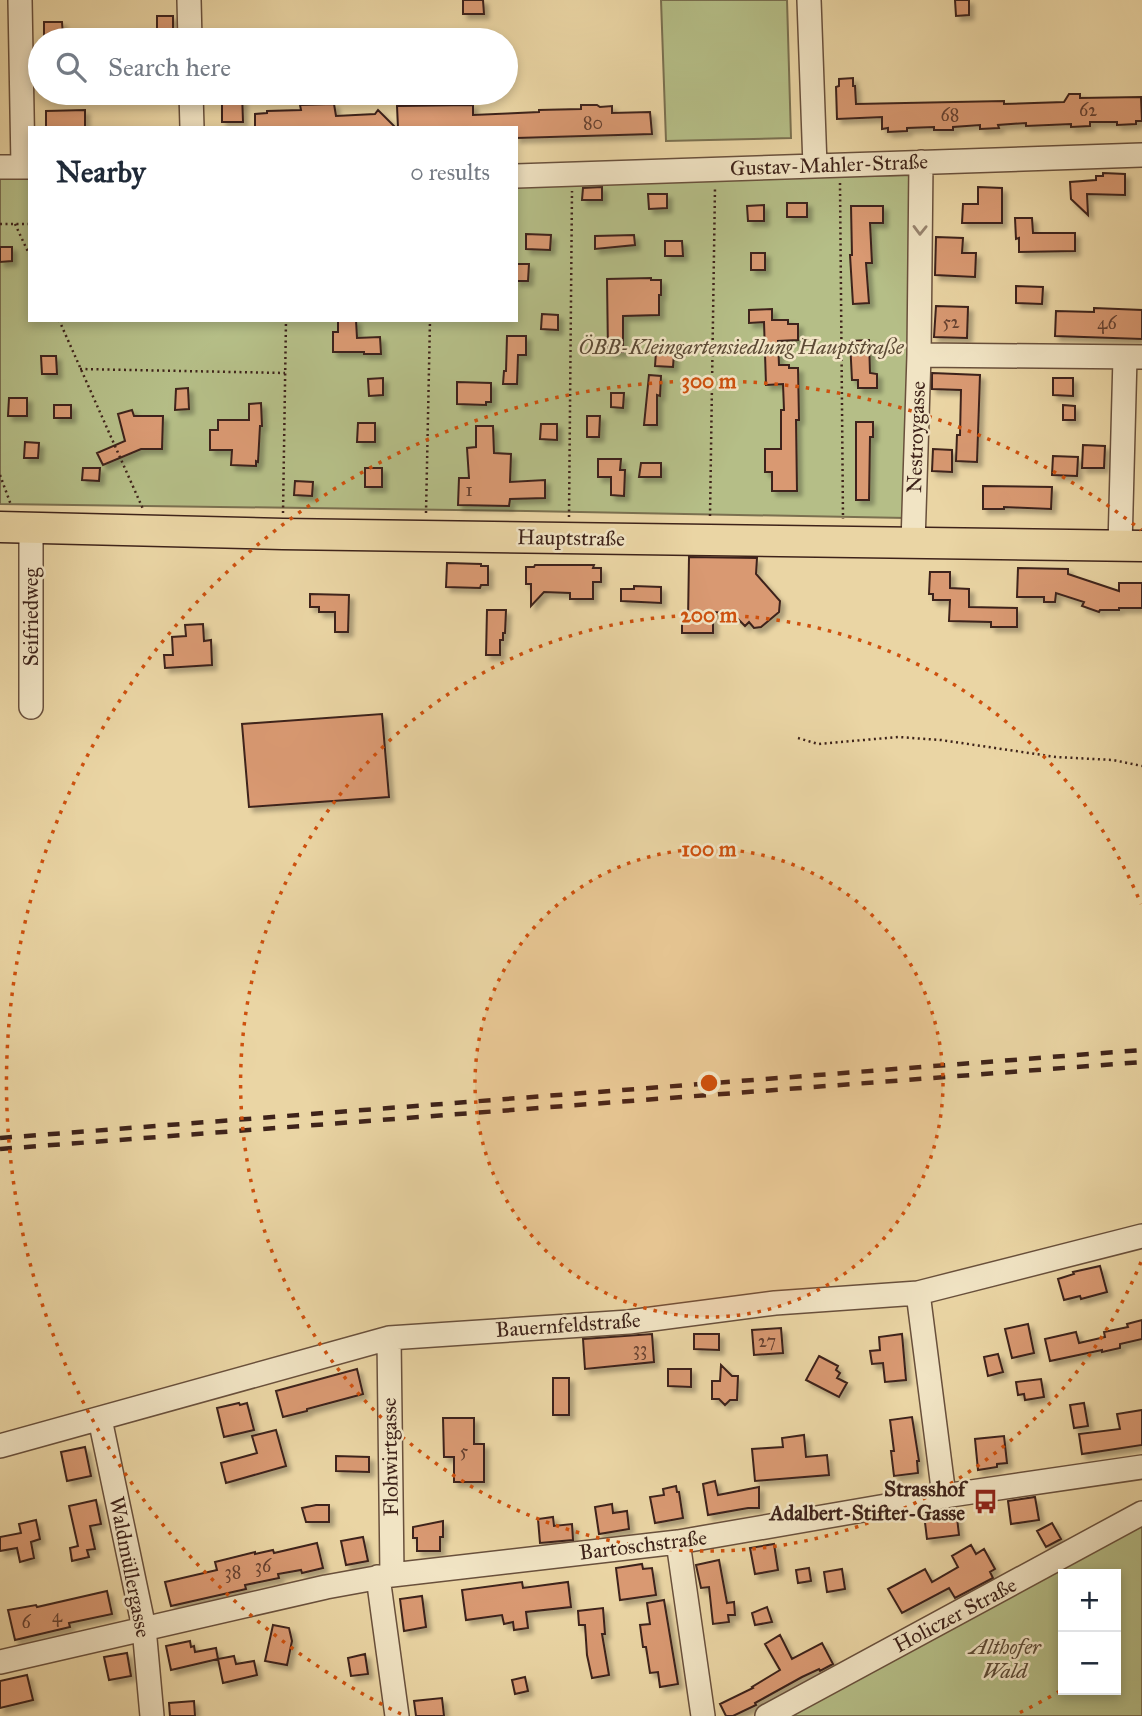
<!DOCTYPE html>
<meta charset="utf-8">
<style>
body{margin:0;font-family:"IM FELL Great Primer",serif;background:#f2f2f3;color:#1f2937}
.controls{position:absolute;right:21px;bottom:21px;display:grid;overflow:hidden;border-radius:0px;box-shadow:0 4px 10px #0003}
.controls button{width:63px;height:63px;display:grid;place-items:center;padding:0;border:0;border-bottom:2px solid #e0e1e3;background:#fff;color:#1f2937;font:35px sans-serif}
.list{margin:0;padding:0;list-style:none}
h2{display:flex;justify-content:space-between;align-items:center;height:91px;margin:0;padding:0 28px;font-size:30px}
h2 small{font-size:23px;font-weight:400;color:#747a83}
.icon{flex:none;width:38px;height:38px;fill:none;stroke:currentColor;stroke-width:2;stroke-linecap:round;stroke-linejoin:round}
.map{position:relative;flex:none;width:1142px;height:1716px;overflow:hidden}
.search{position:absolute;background:#fff;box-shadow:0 4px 10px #0003;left:28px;top:28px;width:490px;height:77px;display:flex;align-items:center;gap:18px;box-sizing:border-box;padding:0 24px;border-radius:38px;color:#747a83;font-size:26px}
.panel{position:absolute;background:#fff;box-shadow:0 4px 10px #0003;left:28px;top:126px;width:490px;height:196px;border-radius:0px}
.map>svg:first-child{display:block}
.green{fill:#b5be87;stroke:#7a7050;stroke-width:2;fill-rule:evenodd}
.building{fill:#d99972;stroke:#3e231a;stroke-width:2;filter:url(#shadow)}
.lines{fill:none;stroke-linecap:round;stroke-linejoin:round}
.minor-casing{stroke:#69503c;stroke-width:26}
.major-casing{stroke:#3e231a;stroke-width:33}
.path{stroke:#3e231a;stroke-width:2.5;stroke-dasharray:2 3.5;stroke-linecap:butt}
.minor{stroke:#f1e4c4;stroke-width:23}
.major{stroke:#ead5a4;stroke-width:30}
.rail{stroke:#3e231a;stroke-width:4.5;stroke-dasharray:12 12;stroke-linecap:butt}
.oneway{stroke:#98846f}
.ring{fill:none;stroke:#ce510e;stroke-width:3.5;stroke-dasharray:3.5 7}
.labels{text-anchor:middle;stroke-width:5;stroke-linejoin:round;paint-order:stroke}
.number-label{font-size:18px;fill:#654030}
.street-label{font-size:21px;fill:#3e231a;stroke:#f1e4c4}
.park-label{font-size:21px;font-style:italic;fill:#5c4a35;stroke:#f1e4c4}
.poi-label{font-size:21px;font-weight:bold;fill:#3e231a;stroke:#f1e4c4;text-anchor:end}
.centre{fill:#ce510e;stroke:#f1e4c4;stroke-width:3.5}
.ring-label{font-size:21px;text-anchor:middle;font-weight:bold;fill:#ce510e;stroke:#f1e4c4;stroke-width:5;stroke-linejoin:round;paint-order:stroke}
</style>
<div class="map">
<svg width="1142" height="1716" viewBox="0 0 1142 1716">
<defs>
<filter id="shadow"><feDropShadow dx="4.5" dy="4.5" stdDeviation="2" flood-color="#0004"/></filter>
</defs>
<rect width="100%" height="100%" fill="#ead5a4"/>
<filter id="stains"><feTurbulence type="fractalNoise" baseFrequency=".00286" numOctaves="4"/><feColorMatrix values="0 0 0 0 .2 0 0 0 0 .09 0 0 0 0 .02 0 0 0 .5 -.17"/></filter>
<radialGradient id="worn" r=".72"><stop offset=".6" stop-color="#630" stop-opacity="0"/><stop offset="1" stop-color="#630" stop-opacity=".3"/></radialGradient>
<!-- green -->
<path class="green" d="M661,0H787L791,138L666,141Z
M913,175L906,518L527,511L0,504V176H30V320H516V185L758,178Z
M1142,1520V1716H780ZM1063,1574H1116V1690H1063Z"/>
<!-- building -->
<path class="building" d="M463,0H483L484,14H463Z
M955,0H969V15L956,16Z
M157,16H173V35L157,36Z
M44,22H62L63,37H44Z
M853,78V86H855L856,104L1004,101V104L1064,102L1069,94H1080V98L1141,97L1142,121H1136V124L1117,125V122H1090V126L1071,127V124L1026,126V123L998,125L999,128L980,129V125L953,127V130H934V127L907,128V131L888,132V128L882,129V117L837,119L836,87L839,86V79Z
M222,93H242L243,122H222Z
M334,104L336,116L375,114L378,110L396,128H255V114L267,113V111L301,110L300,105Z
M473,105V115L539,112V110L581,109V105H597L600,107L612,106V113L650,112L652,134L516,138V128H398L397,106Z
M85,110V128H46V111Z
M1103,173L1125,174V195L1087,194L1088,215L1071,199L1070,182L1096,180V176H1103Z
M602,187V200H582L583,188Z
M978,187L1002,188V223H962L963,204H978Z
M648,194H667V208L649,209Z
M787,203H807V217H787Z
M764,205V221H748L747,206Z
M851,206H883V223H870L872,263H866L869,303L853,304L850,255H852Z
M1015,218H1032L1033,233H1075V251L1019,252V238L1016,239Z
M526,234L551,235L550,250L526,249Z
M634,235L635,245L595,249V236Z
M936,237L963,238L962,253H976L975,277L935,275Z
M665,241H682L683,256H665Z
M0,247H12V261L0,262Z
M751,253H765V270H751Z
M516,264H529L528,281H516Z
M651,278V280H661V295H659V315L623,316V352H608L607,279Z
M1016,286L1043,287L1042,304L1016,303Z
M936,306L968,307L967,338L934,337Z
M1094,308L1142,310V339L1055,336L1056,311L1094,312Z
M772,309V320H788V324H798V340L778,341L779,365H789V368H798L799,420H796L797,491H772V472H765V449H781V410H784L783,384L766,385L764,322L749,323V310Z
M542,314L558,315V330L541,329Z
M338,320H356L357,338L380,337L381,354H364V352H333V332H338Z
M507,336H526V355H518L517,384H503L504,371H506Z
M869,340L870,373L877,374V388H858V380H852L850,341Z
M656,352L674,353L673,367L655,366Z
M41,356H56L57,374H42Z
M932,373L980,375L977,462L956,461L957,435H960L961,390L932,389Z
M649,375L661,376L660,396L657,395V425H644Z
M383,378V395L369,396L368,379Z
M1053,378H1073V396L1053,395Z
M457,382L491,383V402H486V405L457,404Z
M188,388L189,409L175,410L176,389Z
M611,393H624L623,408L611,407Z
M9,398H27V416H8Z
M261,403L262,426H260L258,462L256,461V466L231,465L232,450H210V430H218V420H249V404Z
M54,405H71V418H54Z
M1063,405L1075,406V420H1063Z
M132,410L134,416H163L162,449H141L103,465L97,453L125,441L118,414Z
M587,416H600L599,437H587Z
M856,422H873V437H870L869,500H856Z
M358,423H375V442H357Z
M541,424H557V440L540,439Z
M476,426H493L494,453L511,454L510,482L545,480V498L510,499L509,506L458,505L459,478H469L467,448L476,447Z
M25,442L39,443L38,458H24Z
M1083,445L1105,446L1104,468H1082Z
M933,449L952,450V472L932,471Z
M1053,456L1078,457L1077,476L1052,475Z
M598,459H621L620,470H625L624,496L611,495V477H598Z
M641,463H661V477H639Z
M83,468H100L99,481L82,480Z
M365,468H382V487H365Z
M295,481L313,482L312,496L294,495Z
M983,486L1052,487L1051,509L1004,507V509H983Z
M689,557L757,558L756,574L780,601L779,612L761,627L754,628L749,622L745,626L732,613L713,612V633H682V620H688Z
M447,563L481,564V566H488V585H481L480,588L446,587Z
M535,565H594L593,568H601V582H593V599H570V593L544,592L531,606V584H526V567H534Z
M1018,568L1068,569V574L1119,591V583H1142V608H1119V610H1100L1099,612L1082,606L1084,602L1056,593L1055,602H1044V597H1017Z
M930,572H950V588L969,589V607L1017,608V627H991V622L949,621L950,600H933V594H929Z
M634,586L661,587V603L621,601V589H634Z
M310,594L349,595L348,632H335V612H319V607H310Z
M487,610H506L505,633H503V640H500V655H486Z
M203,624L204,641L211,640L212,665L165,668L164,655H173L172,637L186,636L185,625Z
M382,714L389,797L249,807L242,724Z
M1100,1266L1107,1292L1081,1299L1080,1296L1064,1300L1058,1279L1074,1274L1073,1272Z
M1142,1320V1339L1120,1344V1348L1102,1352V1350L1050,1361L1045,1339L1076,1332L1079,1343L1105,1337L1104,1332L1128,1327L1127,1324Z
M1028,1324L1034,1353L1012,1358L1005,1329Z
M781,1328L783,1353L754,1355L752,1330Z
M652,1334L654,1362L585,1369L583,1339Z
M694,1334H719V1350L694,1349Z
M902,1334L906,1380L885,1382L883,1363L872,1364L870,1351L880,1350L879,1337Z
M998,1354L1003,1372L988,1376L984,1357Z
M819,1356L838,1366L836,1370L840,1373L837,1378L847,1383L839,1397L806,1380Z
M721,1365L732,1376H738L737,1400H730L725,1405L719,1399H712V1381H720Z
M357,1369L363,1394L307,1409V1411L283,1417L276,1391Z
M668,1369H691V1387L668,1386Z
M553,1378H569V1415H553Z
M1041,1379L1044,1397L1025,1400L1024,1394L1018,1395L1016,1382Z
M239,1403L240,1405L247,1403L254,1430L224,1437L217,1408Z
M1084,1403L1088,1426L1074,1428L1070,1405Z
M1142,1410V1445L1082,1454L1079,1434L1120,1429L1117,1414Z
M912,1417L919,1461H917L918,1473L894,1476L891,1451H894L890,1420Z
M443,1418H474V1444H484V1482H454V1457H444Z
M276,1430L286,1466L226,1483L221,1463L257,1453L252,1436Z
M804,1435L806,1457L827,1455L829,1475L755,1481L752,1449L783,1447L782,1438Z
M1004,1436L1007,1463L997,1464V1467L978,1470L975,1439Z
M85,1447L91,1476L67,1481L61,1452Z
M336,1456L369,1457V1472L336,1471Z
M715,1481L718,1495L759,1487V1508H748L708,1515L703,1484Z
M676,1486L677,1492H679L683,1518L655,1523L650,1497L664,1495L663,1489Z
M1035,1497L1039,1520L1011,1524L1008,1501Z
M96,1500L101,1524L90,1526L95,1549L87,1550L89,1557L72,1561L70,1548L78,1546L69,1506Z
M612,1504L613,1513L627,1511L629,1529L599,1534L595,1507Z
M316,1505H329V1522H306L302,1508Z
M956,1509L959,1535L927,1539L924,1514Z
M553,1517L554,1526L572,1524L573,1540L540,1543L538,1519Z
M36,1520L40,1539L31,1542L34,1558L20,1562L17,1548L0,1551V1537L21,1533L19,1524Z
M443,1521V1537H440V1551H417V1538H413V1527Z
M1052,1523L1061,1539L1046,1547L1037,1531Z
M363,1537L368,1561L346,1565L341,1541Z
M317,1543L323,1568L302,1573L301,1570L278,1574L279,1578L245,1585L246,1589L171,1606L165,1582L217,1570L215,1562L255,1552V1554L273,1550L274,1553Z
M774,1544L778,1570L755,1574L750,1548Z
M971,1545L976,1554L984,1549L995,1569L990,1572L993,1578L955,1598L949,1588L902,1613L888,1589L925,1569L932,1582L958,1567L952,1556Z
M719,1560L727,1603L734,1602L735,1615H728L729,1622L713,1624L709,1587L701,1588L696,1565Z
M642,1564L643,1569L652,1568L656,1595L620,1600L616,1568Z
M809,1568L811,1581L798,1583L796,1570Z
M842,1569L845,1589L827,1592L824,1572Z
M522,1582L523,1588L568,1582L571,1607L526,1612L528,1628L514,1630L513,1622L504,1624L502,1615L466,1620L462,1590Z
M107,1591L112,1614L69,1623L70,1627L15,1640L8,1610L36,1605L37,1607Z
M422,1596L426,1627L404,1631L400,1599Z
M664,1600L678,1684L660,1687L658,1672L650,1673L646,1647H643L640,1625L650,1624L647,1603Z
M767,1607L772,1622L755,1625L752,1613Z
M603,1608L605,1634H602L609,1675L592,1678L587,1655L585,1625H579L578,1611Z
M273,1625L289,1628L292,1641L287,1665L265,1661Z
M780,1635L792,1659L822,1643L833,1664L820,1671L819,1669L802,1677L755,1703L756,1705L733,1716H726L720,1704L753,1688L752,1687L780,1670L765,1644Z
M190,1641L191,1647L194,1646L195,1652L216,1648L218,1659L171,1670L166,1646Z
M127,1653L131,1676L109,1680L104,1657Z
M365,1654L368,1674L351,1676L348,1658Z
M234,1656L236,1664L254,1661L257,1675L223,1683L218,1659Z
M27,1675L33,1700L0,1708V1681Z
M525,1677L528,1691L515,1694L512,1680Z
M442,1698L444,1716H416L414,1701Z
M194,1701L195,1716H170L169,1703Z"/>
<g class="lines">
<defs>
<path id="minor" d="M20,0L23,166
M189,0L190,40
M809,0L815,166
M191,93L192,128
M0,167H30
M516,176L1142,155
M919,355L1142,357
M31,527V707
M913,543L919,355L921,162
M1120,546L1125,357
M918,1293L944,1496
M389,1338L392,1575
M100,1419L144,1628L152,1716
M0,1446L389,1338L629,1322L775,1303L918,1293L1142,1236
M678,1542L703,1716
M378,1577L397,1716
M0,1662L326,1587L392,1575L678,1542L944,1496L1142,1467
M767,1716L1142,1513"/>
<path id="major" d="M0,527L283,534L1142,546"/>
</defs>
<!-- minor casing -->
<use href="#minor" class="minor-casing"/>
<!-- major casing -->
<use href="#major" class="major-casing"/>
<!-- path -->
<path class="path" d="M840,183L843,519
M0,224H30
M15,224L30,256
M59,320L143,509
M80,369L285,373
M0,475L11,505
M283,513L286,320
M426,513L430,320
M710,516L715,187
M569,517L572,191
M798,738L818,744L898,737L941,740L1056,757L1113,760L1142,766"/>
<!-- minor -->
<use href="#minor" class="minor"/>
<!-- major -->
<use href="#major" class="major"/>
<!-- rail -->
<path class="rail" d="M0,1138L1142,1050
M0,1149L1142,1062"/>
</g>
<!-- one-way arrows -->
<defs><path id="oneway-chevron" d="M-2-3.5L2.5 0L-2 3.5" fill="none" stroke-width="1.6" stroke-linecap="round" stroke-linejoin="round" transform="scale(1.75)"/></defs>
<use class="oneway" href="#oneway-chevron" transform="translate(920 230) rotate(91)"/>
<!-- distance rings -->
<circle cx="709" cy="1083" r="234" fill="#ce510e" fill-opacity=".12"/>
<g class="ring">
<circle cx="709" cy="1083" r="234"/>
<path d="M1141 1262A468 468 0 1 1 1141 904"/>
<path d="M1060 1691A702 702 0 0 1 1017 1714M401 1714A702 702 0 1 1 1141 530"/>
</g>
<!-- icons -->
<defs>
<symbol id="bus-bare" viewBox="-9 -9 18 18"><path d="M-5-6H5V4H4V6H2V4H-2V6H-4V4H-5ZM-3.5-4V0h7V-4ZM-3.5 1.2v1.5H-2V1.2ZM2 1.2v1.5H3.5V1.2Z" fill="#8f2418" stroke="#f1e4c4" stroke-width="2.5" paint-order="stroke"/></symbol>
</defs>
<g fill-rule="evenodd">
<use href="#bus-bare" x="968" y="1484" width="35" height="35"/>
</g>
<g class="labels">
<!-- number labels -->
<g class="number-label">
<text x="1088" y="116">62</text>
<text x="950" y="121">68</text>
<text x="593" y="129">80</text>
<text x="951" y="328">52</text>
<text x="1107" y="329">46</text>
<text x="469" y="496">1</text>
<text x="767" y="1347">27</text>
<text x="640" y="1355">33</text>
<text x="464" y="1457">5</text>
<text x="263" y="1572">36</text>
<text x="233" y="1578">38</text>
<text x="57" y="1622">4</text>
<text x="26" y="1628">6</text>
</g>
<!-- street labels -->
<g class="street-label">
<text transform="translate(829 165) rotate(-2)" y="7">Gustav-Mahler-Straße</text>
<text transform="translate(916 437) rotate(-88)" y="7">Nestroygasse</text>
<text transform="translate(571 538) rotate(1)" y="7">Hauptstraße</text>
<text transform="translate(31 617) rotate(-90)" y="7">Seifriedweg</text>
<text transform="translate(568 1325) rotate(-4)" y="7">Bauernfeldstraße</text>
<text transform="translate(390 1457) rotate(-91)" y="7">Flohwirtgasse</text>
<text transform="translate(643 1545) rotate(-7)" y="7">Bartoschstraße</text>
<text transform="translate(130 1567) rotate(79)" y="7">Waldmüllergasse</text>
<text transform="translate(955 1615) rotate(-28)" y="7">Holiczer Straße</text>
</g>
<!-- park labels -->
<g class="park-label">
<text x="741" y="354">ÖBB-Kleingartensiedlung Hauptstraße</text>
<text x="1005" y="1654">Althofer<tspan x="1005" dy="24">Wald</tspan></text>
</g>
<!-- poi labels -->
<g class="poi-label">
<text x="965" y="1496">Strasshof<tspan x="965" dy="24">Adalbert-Stifter-Gasse</tspan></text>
</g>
</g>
<circle cx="709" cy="1083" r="10" class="centre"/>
<g class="ring-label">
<text x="709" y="388">300 m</text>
<text x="709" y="622">200 m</text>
<text x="709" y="856">100 m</text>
</g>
<rect width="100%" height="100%" filter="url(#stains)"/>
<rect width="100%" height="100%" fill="url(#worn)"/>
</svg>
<div class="controls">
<button>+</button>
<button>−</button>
</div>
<div class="search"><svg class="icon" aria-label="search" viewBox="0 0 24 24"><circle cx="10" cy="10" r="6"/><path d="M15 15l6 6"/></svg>Search here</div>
<section class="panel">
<h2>Nearby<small>0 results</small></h2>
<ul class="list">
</ul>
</section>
</div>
